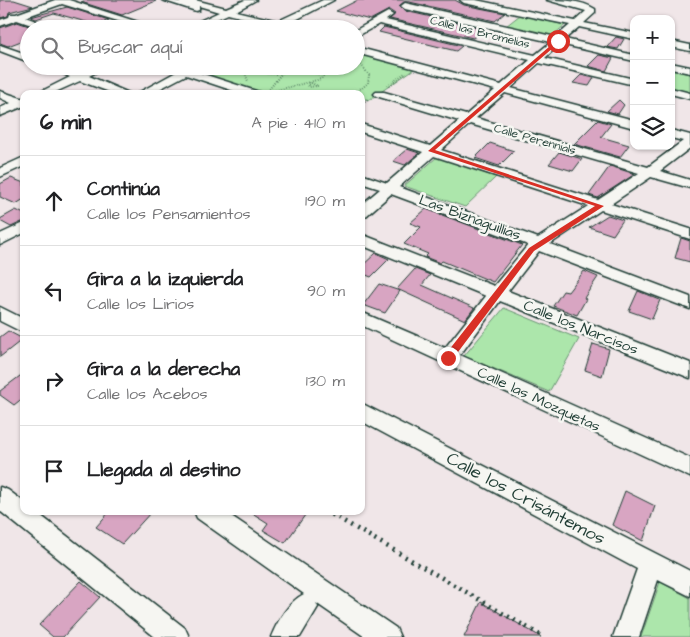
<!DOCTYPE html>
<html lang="es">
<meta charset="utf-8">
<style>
body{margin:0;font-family:"Architects Daughter",sans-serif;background:#f6f6f6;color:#202124}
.controls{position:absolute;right:15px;top:15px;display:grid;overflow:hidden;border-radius:10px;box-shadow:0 1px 4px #0004}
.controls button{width:45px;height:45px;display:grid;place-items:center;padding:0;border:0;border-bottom:1px solid #e0e0e0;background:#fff;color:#202124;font:25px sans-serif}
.stop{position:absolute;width:15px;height:15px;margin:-11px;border:4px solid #d93025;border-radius:50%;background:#fff}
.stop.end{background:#d93025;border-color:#fff;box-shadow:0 1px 5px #0008}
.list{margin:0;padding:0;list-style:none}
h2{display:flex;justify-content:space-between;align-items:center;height:65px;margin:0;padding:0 20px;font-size:21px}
h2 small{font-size:16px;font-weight:400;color:#757577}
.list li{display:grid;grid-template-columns:32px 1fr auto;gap:15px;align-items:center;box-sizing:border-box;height:90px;padding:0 20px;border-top:1px solid #e0e0e0}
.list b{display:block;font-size:19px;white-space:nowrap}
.list p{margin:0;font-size:16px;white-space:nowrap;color:#757577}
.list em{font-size:16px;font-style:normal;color:#757577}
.icon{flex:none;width:28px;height:28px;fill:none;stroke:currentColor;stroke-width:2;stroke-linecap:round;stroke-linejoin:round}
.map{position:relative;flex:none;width:690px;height:637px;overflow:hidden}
.search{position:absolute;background:#fff;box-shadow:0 1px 4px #0004;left:20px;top:20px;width:345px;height:55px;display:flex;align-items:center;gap:12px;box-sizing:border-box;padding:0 18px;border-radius:28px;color:#757577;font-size:19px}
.panel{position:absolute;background:#fff;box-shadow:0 1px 4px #0004;left:20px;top:90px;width:345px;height:425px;border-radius:10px}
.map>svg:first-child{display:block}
.green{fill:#ace6ab;stroke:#669270}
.building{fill:#d8a5c2;stroke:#1f3d34}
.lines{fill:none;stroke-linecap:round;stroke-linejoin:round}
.minor-casing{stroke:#1f3d34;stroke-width:3}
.path-far1{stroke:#1f3d34;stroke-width:2;stroke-dasharray:0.5 2;stroke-linecap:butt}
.path{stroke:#1f3d34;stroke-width:4.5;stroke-dasharray:2 5;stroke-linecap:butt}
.minor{fill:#f6f6f2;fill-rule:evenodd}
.route{fill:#d93025}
.labels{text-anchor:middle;stroke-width:5;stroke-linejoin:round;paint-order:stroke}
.far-street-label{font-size:12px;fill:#1f3d34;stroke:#f6f6f2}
.street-label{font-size:15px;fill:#1f3d34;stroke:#f6f6f2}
.near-street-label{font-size:18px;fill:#1f3d34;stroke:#f6f6f2}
</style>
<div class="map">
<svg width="690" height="637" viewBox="0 0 690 637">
<rect width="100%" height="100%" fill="#f0e6e8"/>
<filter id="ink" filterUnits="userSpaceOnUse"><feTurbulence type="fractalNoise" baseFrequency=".02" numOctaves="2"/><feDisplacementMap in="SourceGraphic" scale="10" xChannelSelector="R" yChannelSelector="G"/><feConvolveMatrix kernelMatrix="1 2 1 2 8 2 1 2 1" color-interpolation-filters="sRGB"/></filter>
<g filter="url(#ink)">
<!-- green -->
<path class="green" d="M520,15L565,25L552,36L506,26Z
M356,53L414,69L369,100L361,98V94H264L202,74L218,66H356Z
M671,70L690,74V93L671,89Z
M437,157L496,177L465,207L404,186Z
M504,308L579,339L549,392L464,356Z
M660,582L690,598V637H641Z"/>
<!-- building -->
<path class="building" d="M0,0H14L33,6L9,12L8,16L0,18Z
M86,0H155L156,1L122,15L81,2Z
M358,0H455L464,5L505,13L495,21L405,1L399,6L405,11L485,29L473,38L390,19L395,14L389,10L370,20L336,11Z
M67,7L109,20L97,25L54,13L36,19L31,17Z
M17,22L29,26V38L8,46L0,43V28Z
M384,27L462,46L456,51L379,32Z
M616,37L624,39L618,49L607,47Z
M599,55L613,58L606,71L588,66Z
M581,75L594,78L589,86L573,83Z
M619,100L624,105L618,114L607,111Z
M598,120L611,124L601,137L629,145L620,157L574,144Z
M490,143L514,151L499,166L475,158Z
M407,149L419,153L405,165L393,161Z
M559,152L582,159L573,171L549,164Z
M610,166L635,174L598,198L589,195Z
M11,178L24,183V199L16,204L0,197V184Z
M426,209L522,245L493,282L442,261L440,263L425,257L428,254L404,244L421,227L410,223Z
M16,210L24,214V221L11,227L0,221V219Z
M608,215L623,220L613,235L589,227Z
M681,238L690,241V262L675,258Z
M376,253L389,259L371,277L361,273V267Z
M415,269L430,275L422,285L474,308L465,320L397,289Z
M584,271L598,277L584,298L586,299L577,315L553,306L563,291L568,292Z
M379,284L400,291L385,313L363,305Z
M638,291L660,300L652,319L629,311Z
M8,331L23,339L0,357V337Z
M593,344L609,349L602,376L585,370Z
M24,373V397L14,405L0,395V391Z
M625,491L655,506L643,541L612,525Z
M110,511H152L122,544L96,527Z
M249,511H308L285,543L263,530L268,523Z
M81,581L100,597L63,637H53L39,625Z
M481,602L541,637H464Z"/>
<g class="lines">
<defs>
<path id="minor" d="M55,0H69L160,29H144L62,4L25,17L58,29H43L17,20L0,26V20L9,17L10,14H16Z
M162,0L182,2L181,0H195L226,8L245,0H256L236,11L278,21L323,0H334L288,24L301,29H276L272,25L228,14L195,29H182L219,12L199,6V10L196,11Z
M460,0H476L575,21L586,11L547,0C563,0 581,0 595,9V13L584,23L634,33V39L579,27L565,39L634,55V61L560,44L545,58L634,79V85L539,63L511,88L634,120V128L505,93L476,118L648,167L683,141L671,138V130L690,135V148L660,171L690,180V188L651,177L611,204L690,229V239L601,210L550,244L690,297V309L539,251L508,291L690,363V378L500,301L460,355L690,458V477L361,325V312L445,348L486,296L361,245V234L494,286L528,245L391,194L366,216L361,217V205L380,189L361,183V174L387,183L423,152L361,132V124L430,146L459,121L376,96L374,94L376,92H384L466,115L495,90L356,53V47L501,85L530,60L379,24L356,37V30L388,12L393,15L386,20L535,55L551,42L405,9L401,6L405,3L556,37L570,25L464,3ZM470,124L639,173L598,200L441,150ZM434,156L588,206L538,238L399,187Z
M671,41L690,45V51L671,47Z
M0,45L29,55V62L0,51Z
M671,63L690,67V73L671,69Z
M45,66H60L79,73L94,66H108L89,76L131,94H115L80,81L51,94H36L70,77Z
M187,66H201L194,71L259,92L260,94H243L186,75L150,94H136Z
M671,88L690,93V99L671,94Z
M0,91L24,99V106L0,116V108L11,103L0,98Z
M24,157V166L0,177V168Z
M24,223V233L0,245V234Z
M0,307L24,319V333L0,321Z
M361,403L690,571V596L658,580L639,637H613L637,569L361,421Z
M0,487L8,490L24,502V511H35L185,628L189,637H155L0,511Z
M194,511H224L396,628L400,637H365L316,603L318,607L300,637H271C277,622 289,601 304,594L197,518Z"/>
</defs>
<!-- minor casing -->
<use href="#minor" class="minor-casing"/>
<!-- path-far1 -->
<path class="path-far1" d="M242,66L248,81
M289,66L325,76
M336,66V69L345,68L344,66
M270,71L275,72L276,74H267Z
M309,82L318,86L309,87L308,85L311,84
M388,86L405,73
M268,91L287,66
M266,93L321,79L331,66
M346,94L362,88L368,83L369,75L359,62
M361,104L368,99"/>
<!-- path -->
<path class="path" d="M326,511L544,637"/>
<!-- minor -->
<use href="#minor" class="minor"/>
</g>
</g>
<!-- route -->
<path class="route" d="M557,40L561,41L435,150L604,206L534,251L452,360H445V355L529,248L595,206L428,151Z"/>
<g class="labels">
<!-- far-street labels -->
<g class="far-street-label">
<text transform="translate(480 32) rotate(14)" y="4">Calle las Bromelias</text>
<text transform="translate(535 139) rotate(16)" y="4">Calle Perennials</text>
</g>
<!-- street labels -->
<g class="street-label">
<text transform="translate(470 217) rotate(20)" y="5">Las Biznaguillias</text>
<text transform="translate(581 327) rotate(22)" y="5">Calle los Narcisos</text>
<text transform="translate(539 399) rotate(25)" y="5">Calle las Mozquetas</text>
</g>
<!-- near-street labels -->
<g class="near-street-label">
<text transform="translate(526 498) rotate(28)" y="6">Calle los Crisántemos</text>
</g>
</g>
</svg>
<div class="controls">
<button>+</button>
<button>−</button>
<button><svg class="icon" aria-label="layers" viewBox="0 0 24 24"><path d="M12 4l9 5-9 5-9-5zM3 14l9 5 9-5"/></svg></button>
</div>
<div class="stop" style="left:558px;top:41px"></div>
<div class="stop end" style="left:448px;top:358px"></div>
<div class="search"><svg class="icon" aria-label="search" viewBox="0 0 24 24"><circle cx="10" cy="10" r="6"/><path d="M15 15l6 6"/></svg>Buscar aquí</div>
<section class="panel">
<h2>6 min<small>A pie · 410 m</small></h2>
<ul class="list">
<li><svg class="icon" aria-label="ahead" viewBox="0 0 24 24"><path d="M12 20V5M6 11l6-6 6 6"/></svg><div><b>Continúa</b><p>Calle los Pensamientos</p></div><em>190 m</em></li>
<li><svg class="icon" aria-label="left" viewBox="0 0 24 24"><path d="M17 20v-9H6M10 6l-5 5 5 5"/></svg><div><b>Gira a la izquierda</b><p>Calle los Lirios</p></div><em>90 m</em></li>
<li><svg class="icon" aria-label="right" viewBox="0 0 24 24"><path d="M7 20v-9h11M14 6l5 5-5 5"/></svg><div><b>Gira a la derecha</b><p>Calle los Acebos</p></div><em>130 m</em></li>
<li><svg class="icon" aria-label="arrive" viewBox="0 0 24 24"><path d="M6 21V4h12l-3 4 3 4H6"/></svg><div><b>Llegada al destino</b></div></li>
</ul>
</section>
</div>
